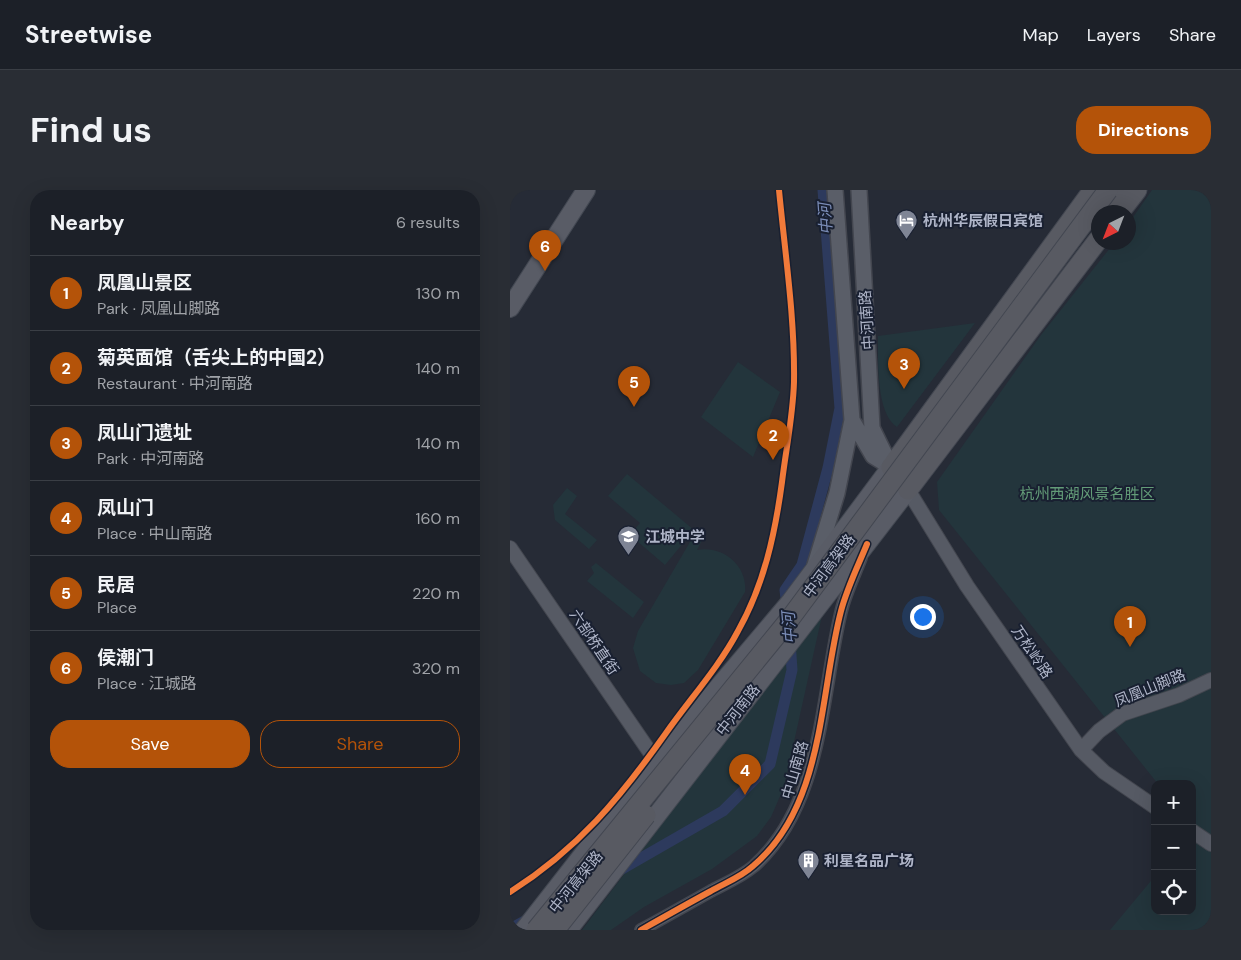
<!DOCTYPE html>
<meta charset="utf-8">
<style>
body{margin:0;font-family:"DM Sans","Noto Sans SC",sans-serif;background:#292d34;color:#f1f3f6}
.controls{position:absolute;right:15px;bottom:15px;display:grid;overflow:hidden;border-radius:10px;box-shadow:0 5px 20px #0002}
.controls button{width:45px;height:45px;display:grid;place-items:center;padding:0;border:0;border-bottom:1px solid #3a3e45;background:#1c2028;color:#f1f3f6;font:25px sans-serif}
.compass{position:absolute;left:581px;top:15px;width:45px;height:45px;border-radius:50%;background:#1c2028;box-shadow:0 5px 20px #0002;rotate:222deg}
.you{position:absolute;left:412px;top:426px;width:18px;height:18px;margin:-12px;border:4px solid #fff;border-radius:50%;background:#1a73e8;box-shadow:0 0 0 8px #1a73e833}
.badge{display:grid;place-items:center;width:32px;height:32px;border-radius:50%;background:#b45309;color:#fff;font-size:16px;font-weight:700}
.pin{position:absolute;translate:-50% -41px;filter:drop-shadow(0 1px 2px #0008)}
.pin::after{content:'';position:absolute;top:26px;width:18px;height:15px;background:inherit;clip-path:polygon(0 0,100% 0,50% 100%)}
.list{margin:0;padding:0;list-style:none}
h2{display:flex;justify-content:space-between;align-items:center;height:65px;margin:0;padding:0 20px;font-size:21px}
h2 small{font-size:16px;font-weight:400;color:#a0a3a8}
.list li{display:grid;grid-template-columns:32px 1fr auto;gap:15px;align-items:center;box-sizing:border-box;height:75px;padding:0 20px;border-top:1px solid #3a3e45}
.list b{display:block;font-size:19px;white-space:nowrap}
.list p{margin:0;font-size:16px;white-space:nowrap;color:#a0a3a8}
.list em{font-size:16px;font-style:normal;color:#a0a3a8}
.actions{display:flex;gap:10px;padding:15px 20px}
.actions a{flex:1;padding:11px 0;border:1px solid #b45309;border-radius:20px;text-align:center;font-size:18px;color:#b45309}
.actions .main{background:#b45309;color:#fff}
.icon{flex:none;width:28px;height:28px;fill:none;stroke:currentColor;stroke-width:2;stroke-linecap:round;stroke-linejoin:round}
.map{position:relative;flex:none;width:701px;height:740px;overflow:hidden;border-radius:20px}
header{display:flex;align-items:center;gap:30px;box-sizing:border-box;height:70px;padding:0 25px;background:#1c2028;border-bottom:1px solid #3a3e45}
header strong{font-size:24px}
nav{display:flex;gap:28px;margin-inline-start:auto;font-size:18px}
.intro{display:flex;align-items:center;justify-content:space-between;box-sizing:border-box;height:120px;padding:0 30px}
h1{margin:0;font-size:35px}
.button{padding:12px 22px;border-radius:20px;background:#b45309;color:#fff;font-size:18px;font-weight:700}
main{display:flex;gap:30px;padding:0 30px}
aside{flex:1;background:#1c2028;border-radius:20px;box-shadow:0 5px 20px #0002}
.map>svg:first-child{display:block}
.green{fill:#23353c}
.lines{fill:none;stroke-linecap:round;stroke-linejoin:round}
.canal{stroke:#2d3a5d;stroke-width:11}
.minor-casing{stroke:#43464f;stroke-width:14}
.tertiary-casing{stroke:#43464f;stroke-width:16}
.secondary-casing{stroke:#43464f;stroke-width:18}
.primary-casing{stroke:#434852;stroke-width:20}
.trunk-casing{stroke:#434751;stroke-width:21}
.minor{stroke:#565a64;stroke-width:11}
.tertiary{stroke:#565a64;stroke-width:14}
.secondary{stroke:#5a5e68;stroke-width:15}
.primary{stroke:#595c66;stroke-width:18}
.trunk{stroke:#585a62;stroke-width:19}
.trunk-bridge-casing{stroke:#434751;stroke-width:21;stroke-linecap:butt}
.trunk-bridge{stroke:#585a62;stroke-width:19}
.cycleway-casing{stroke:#192031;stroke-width:9}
.cycleway{stroke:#f17a3a;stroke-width:6}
.labels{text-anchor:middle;stroke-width:4;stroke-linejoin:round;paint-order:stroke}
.poi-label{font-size:15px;font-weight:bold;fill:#afb5c8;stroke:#192031;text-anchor:start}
.street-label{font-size:15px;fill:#afb5c8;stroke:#192031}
.park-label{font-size:15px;fill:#639c78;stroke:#192031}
.water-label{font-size:16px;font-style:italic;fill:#7b8db8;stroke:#192031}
</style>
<header>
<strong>Streetwise</strong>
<nav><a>Map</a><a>Layers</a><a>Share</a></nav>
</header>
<div class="intro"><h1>Find us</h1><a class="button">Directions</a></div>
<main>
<aside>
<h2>Nearby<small>6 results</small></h2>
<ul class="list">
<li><span class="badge">1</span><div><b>凤凰山景区</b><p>Park · 凤凰山脚路</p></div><em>130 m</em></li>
<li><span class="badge">2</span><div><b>菊英面馆（舌尖上的中国2）</b><p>Restaurant · 中河南路</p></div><em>140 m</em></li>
<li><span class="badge">3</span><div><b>凤山门遗址</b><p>Park · 中河南路</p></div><em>140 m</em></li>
<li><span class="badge">4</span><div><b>凤山门</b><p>Place · 中山南路</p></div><em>160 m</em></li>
<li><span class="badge">5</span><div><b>民居</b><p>Place</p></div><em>220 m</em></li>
<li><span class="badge">6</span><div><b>侯潮门</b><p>Place · 江城路</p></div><em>320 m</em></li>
</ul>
<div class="actions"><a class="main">Save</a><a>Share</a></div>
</aside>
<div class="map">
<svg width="701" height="740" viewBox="0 0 701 740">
<rect width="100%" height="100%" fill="#262b36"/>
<!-- green -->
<path class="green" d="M642,0H701V740H600L645,686V721H682V594H648L429,320L427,292L531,145L604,53L618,52L619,33Z
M465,133L387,237C366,224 368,170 368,146Z
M228,172L270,202L243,267L191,227Z
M117,284L184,340L155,375L120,345L130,333L98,306Z
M57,298L67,306L55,324L87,350L79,359L45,330L43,315Z
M184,345L192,350L187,360C213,355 238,376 235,402L188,480L174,493L161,495L146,493L130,481L123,458L128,441Z
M86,373L134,412L123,428L77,391L84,383L81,377Z
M313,421L274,597L261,627L247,646L202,679L134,717L101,740H72Z"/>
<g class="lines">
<!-- canal -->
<path class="canal" d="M277,418L275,400L292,375L318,278L330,218L313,0
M105,683L213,621L260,574L282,480L280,451
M0,739L20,728"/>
<defs>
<path id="minor" d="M131,740C155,727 178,714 201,701C216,693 231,687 244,676C313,614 311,506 331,422C335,404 344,386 351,368"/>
<path id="tertiary" d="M398,300L457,396L571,560L594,582L645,617
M0,358L146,571
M571,560L589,541L612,524L669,505L701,490
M682,641L701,654"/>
<path id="secondary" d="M349,0L362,238L381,277
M342,230L363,266L381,277
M305,375L327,303L342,230L325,0"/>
<path id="primary" d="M0,118L76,0
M14,740L146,571L281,411L381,277
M58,740L398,300"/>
<path id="trunk" d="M594,22L610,0
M610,22L627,0
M381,277L583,0
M398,300L588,50"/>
</defs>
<!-- minor casing -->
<use href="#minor" class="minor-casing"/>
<!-- tertiary casing -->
<use href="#tertiary" class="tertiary-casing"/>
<!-- secondary casing -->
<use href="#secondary" class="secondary-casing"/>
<!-- primary casing -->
<use href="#primary" class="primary-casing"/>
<!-- trunk casing -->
<use href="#trunk" class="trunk-casing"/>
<!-- minor -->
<use href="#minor" class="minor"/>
<!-- tertiary -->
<use href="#tertiary" class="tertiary"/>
<!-- secondary -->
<use href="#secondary" class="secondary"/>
<!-- primary -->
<use href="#primary" class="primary"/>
<!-- trunk -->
<use href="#trunk" class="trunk"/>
<defs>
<path id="trunk-bridge" d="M26,740L279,430L598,0
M45,740L136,625"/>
</defs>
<!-- trunk-bridge casing -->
<use href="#trunk-bridge" class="trunk-bridge-casing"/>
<!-- trunk-bridge -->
<use href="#trunk-bridge" class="trunk-bridge"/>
<defs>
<path id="cycleway" d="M0,702C68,659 110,608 156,543C180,509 209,477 228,441C254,395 265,344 272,292C276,259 283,226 284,192C285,129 275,63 269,0
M131,740C154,727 177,714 201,701C215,693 231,687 243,676C315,615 309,505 331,421C337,398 348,376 357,354"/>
</defs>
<!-- cycleway casing -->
<use href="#cycleway" class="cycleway-casing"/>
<!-- cycleway -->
<use href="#cycleway" class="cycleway"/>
</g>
<!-- icons -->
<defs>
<symbol id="hotel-pin" viewBox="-11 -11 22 30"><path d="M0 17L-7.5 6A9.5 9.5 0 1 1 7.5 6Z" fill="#7f8595" stroke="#192031"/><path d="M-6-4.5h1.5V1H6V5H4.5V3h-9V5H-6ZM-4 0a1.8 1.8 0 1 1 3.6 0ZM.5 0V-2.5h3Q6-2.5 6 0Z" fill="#fff"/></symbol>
<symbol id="school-pin" viewBox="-11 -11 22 30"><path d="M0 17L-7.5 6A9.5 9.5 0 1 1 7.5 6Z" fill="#7f8595" stroke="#192031"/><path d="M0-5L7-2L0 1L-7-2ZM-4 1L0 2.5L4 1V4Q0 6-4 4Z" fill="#fff"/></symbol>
<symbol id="building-pin" viewBox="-11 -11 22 30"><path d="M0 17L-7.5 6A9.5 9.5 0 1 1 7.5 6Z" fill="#7f8595" stroke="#192031"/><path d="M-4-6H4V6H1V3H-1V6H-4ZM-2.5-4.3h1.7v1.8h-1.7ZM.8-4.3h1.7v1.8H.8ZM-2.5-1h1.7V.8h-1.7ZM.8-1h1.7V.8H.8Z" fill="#fff"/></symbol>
</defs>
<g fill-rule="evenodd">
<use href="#hotel-pin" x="384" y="18" width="25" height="34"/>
<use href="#school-pin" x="106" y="334" width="25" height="34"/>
<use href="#building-pin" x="286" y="658" width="25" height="34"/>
</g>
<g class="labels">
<!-- poi labels -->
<g class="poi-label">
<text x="413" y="36">杭州华辰假日宾馆</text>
<text x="135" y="352">江城中学</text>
<text x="314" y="676">利星名品广场</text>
</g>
<!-- street labels -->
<g class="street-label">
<text transform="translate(357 130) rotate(-94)" y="5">中河南路</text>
<text transform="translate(319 376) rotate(-53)" y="5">中河高架路</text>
<text transform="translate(84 452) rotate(56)" y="5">六部桥直街</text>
<text transform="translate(522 462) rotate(56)" y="5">万松岭路</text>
<text transform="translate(640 498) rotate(-22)" y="5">凤凰山脚路</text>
<text transform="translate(228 520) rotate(-52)" y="5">中河南路</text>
<text transform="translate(285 580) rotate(-74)" y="5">中山南路</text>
<text transform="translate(66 692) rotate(-51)" y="5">中河高架路</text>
</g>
<!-- park labels -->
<g class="park-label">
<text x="577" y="309">杭州西湖风景名胜区</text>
</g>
<!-- water labels -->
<g class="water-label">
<text transform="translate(315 29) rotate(-94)" y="6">中河</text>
<text transform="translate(279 438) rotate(-95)" y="6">中河</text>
</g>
</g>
</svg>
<div class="controls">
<button>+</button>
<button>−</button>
<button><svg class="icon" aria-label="locate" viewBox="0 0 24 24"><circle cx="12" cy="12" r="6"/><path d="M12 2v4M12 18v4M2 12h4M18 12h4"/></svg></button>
</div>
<svg class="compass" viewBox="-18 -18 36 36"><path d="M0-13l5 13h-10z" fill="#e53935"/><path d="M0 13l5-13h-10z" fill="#a0a3a8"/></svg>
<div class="you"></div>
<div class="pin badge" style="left:620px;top:457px">1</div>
<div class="pin badge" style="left:263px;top:270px">2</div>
<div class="pin badge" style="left:394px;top:199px">3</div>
<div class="pin badge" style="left:235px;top:605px">4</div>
<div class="pin badge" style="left:124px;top:217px">5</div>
<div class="pin badge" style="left:35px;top:81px">6</div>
</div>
</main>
